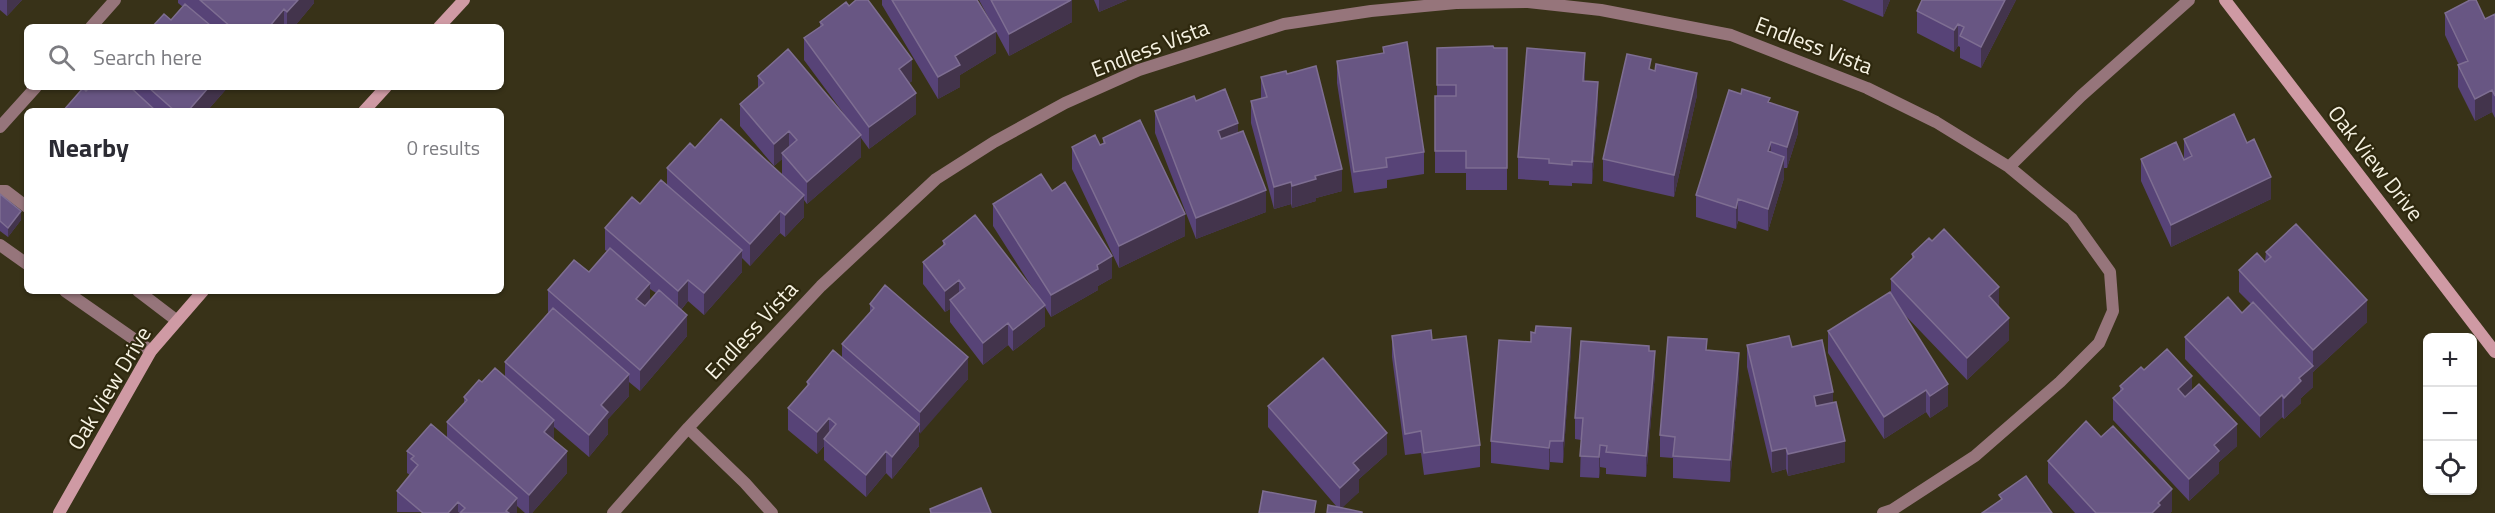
<!DOCTYPE html>
<meta charset="utf-8">
<style>
body{margin:0;font-family:"Titillium Web",sans-serif;background:#f7f7f7;color:#2b2b33}
.controls{position:absolute;right:18px;bottom:18px;display:grid;overflow:hidden;border-radius:9px;box-shadow:0 2px 4px #0004}
.controls button{width:54px;height:54px;display:grid;place-items:center;padding:0;border:0;border-bottom:2px solid #e1e1e2;background:#fff;color:#2b2b33;font:30px sans-serif}
.list{margin:0;padding:0;list-style:none}
h2{display:flex;justify-content:space-between;align-items:center;height:78px;margin:0;padding:0 24px;font-size:26px}
h2 small{font-size:20px;font-weight:400;color:#7c7c81}
.icon{flex:none;width:33px;height:33px;fill:none;stroke:currentColor;stroke-width:2;stroke-linecap:round;stroke-linejoin:round}
.map{position:relative;flex:none;width:2495px;height:513px;overflow:hidden}
.search{position:absolute;background:#fff;box-shadow:0 2px 4px #0004;left:24px;top:24px;width:480px;height:66px;display:flex;align-items:center;gap:15px;box-sizing:border-box;padding:0 21px;border-radius:9px;color:#7c7c81;font-size:22px}
.panel{position:absolute;background:#fff;box-shadow:0 2px 4px #0004;left:24px;top:108px;width:480px;height:186px;border-radius:9px}
.map>svg:first-child{display:block}
.lines{fill:none;stroke-linecap:round;stroke-linejoin:round}
.street{stroke:#96757b;stroke-width:12}
.secondary{stroke:#cf9aa4;stroke-width:12}
.wall{fill:#574377;fill-rule:evenodd}
.shaded-wall{fill:#43344c}
.building{fill:#685683;stroke:#7e6e92;stroke-width:1.5}
.labels{text-anchor:middle;stroke-width:4.5;stroke-linejoin:round;paint-order:stroke}
.street-label{font-size:22px;fill:#f6f2e2;stroke:#2e280e}
</style>
<div class="map">
<svg width="2495" height="513" viewBox="0 0 2495 513">
<rect width="100%" height="100%" fill="#383218"/>
<g class="lines">
<!-- street -->
<path class="street" d="M91,27L115,0
M0,127L36,87
M2009,167L2081,96L2189,0
M0,191H6L27,207
M0,245L27,264
M65,291L151,351
M138,291L176,320
M688,428L745,483L772,513
M613,513L688,428L821,286L936,179L994,142L1065,103L1139,70L1284,24L1371,11L1456,3L1528,2L1601,10L1731,35L1867,88L1936,122L2009,167L2072,219L2110,272L2113,311L2099,343L2060,382L1975,456L1892,510L1883,513"/>
<!-- secondary -->
<path class="secondary" d="M2225,0L2495,352
M439,27L464,0
M364,111L386,87
M59,513L151,351L203,291"/>
</g>
<!-- wall -->
<path class="wall" d="M0,0H22L7,16L0,10Z
M178,0H314V3L294,27H152L171,20L183,7L178,3Z
M882,0H977L996,53L960,75V87L938,99L882,5Z
M979,0H1072V22L1009,56Z
M1094,0H1127L1099,12Z
M1842,0H1890L1883,17Z
M1922,0H2016L1981,68L1960,58V47L1958,46L1954,52L1917,33V11Z
M2445,13L2485,19L2495,14V118L2492,112L2475,121L2458,87V65H2459L2445,35Z
M820,22L912,81L909,83L916,114L869,149L861,138V157L807,204L804,200V217L785,237L780,233L750,266L742,258V272L704,315L688,301L681,310L687,336L640,391L629,382V396L608,419V434L589,457L554,427V441L567,473L532,513H525L517,506V513L397,512V491L410,475L407,473V451L447,438V422L464,403V397L482,382L505,377V362L549,312H548V290L589,272L607,251L605,250V228L667,186V168L695,148L782,175V159L774,166L740,126V104L758,89V76L844,114L804,60V38L820,27ZM650,289L656,293L650,300Z
M1383,47L1424,152V174L1387,180V188L1354,193L1337,83V61L1383,53Z
M1437,48H1507V190H1466V173H1435V96H1437Z
M1651,70L1655,71L1697,95L1674,197L1603,181V159Z
M1287,74L1342,191L1316,198V201L1292,208L1291,204L1274,209L1251,123V101L1261,99V77Z
M1585,74V81L1598,104L1592,184L1572,183V186L1549,185V181L1518,179V157Z
M90,87H228L207,111H63Z
M1196,101L1238,133L1266,212L1196,239L1155,133V111Z
M1770,102L1798,133L1787,168H1784V178L1768,231L1738,221L1736,229L1696,217V195Z
M1103,138L1185,236L1119,268L1072,169V147L1100,145L1103,144Z
M2184,139L2271,199L2171,247L2141,181V159H2184Z
M1052,191L1112,278L1098,286V290L1051,317L1045,307V326L1013,351L1008,345L983,365L950,322V309L945,312L923,284V262L943,246V241L1035,292L993,226V204Z
M0,194L21,220L8,237L0,231Z
M2266,252L2367,322L2313,372V387L2301,398V403L2284,419L2282,417L2260,438L2185,359V337L2242,313L2251,304L2239,292V270L2265,262Z
M1912,254L1999,306L2009,340L1967,380L1902,312L1948,406L1930,418L1926,412L1884,439L1828,353V331L1891,295V279L1912,259Z
M870,304L968,379L919,433V446L892,479L886,473L866,497L824,460V446L817,454L788,430V408L807,387V382L842,358V344L870,313Z
M1392,336L1432,340L1480,445V467L1424,475L1421,453L1405,455L1392,357Z
M1747,345L1792,347L1833,402L1845,462L1788,476L1786,469L1772,473L1747,367Z
M1571,350L1563,463L1550,462L1549,470L1491,463V441Z
M1649,351L1655,373L1646,477L1606,474V468L1600,467L1599,478L1580,477L1581,440L1575,439V418Z
M1707,351L1739,375L1730,482L1673,478V458L1660,457V435Z
M2144,370L2192,390L2237,446L2219,462V473L2189,501L2113,420V398L2120,392V386Z
M1268,406L1387,454L1359,479V492L1341,508L1337,507L1268,427Z
M2048,461L2172,511L2170,513H2075L2048,483Z"/>
<!-- shaded-wall -->
<path class="shaded-wall" d="M7,0H22L7,16Z
M298,0H314V3L294,27H287V12Z
M1072,0V22L1009,56V34Z
M1099,0H1127L1099,12Z
M1883,0H1890L1883,17Z
M2005,0H2016L1981,68V47Z
M284,9V27H269Z
M1958,24V46L1954,52V30Z
M996,31V53L960,75V87L938,99V77L955,56Z
M1585,53V74L1583,103V81Z
M912,59V81L899,91V69Z
M1697,73V95L1674,197V175Z
M1598,82V104L1592,184V162Z
M209,87H228L207,111H188Z
M2492,90V112L2475,121V99Z
M916,93V114L869,149V127Z
M1798,112V133L1787,168V147Z
M1238,123V145L1218,152V131Z
M789,131V153H782V159L774,166V144Z
M861,135V157L807,204V182Z
M1771,142V163L1768,151Z
M1784,157V178L1768,231V209Z
M1342,169V191L1316,198V201L1292,208V186L1315,176Z
M2271,177V199L2171,247V225Z
M1291,182V204L1274,209V187Z
M1266,190V212L1196,239V218Z
M804,195V217L785,237V215Z
M1738,199V221L1736,229V208Z
M21,211V220L8,237V228Z
M780,211V233L750,266V244Z
M1185,214V236L1119,268V246Z
M742,250V272L704,315V293Z
M1112,256V278L1098,286V290L1051,317V295Z
M688,280V301L678,313V291Z
M959,280V302L950,300V309L945,312V291Z
M650,283V305L636,321V299Z
M1999,287V308L1989,296Z
M2367,300V322L2313,372V387L2301,398V403L2284,419V398L2299,378L2313,366V350Z
M1045,305V326L1013,351V330Z
M687,315V336L640,391V370Z
M2009,318V340L1967,380V358Z
M1008,323V345L983,365V343Z
M1571,328V350L1563,463V441Z
M1655,351V373L1646,477V456Z
M1739,353V375L1730,482V460Z
M968,357V379L920,434V412Z
M629,374V396L608,419V434L589,457V435L601,405Z
M2192,376V398L2178,411V389Z
M1948,384V406L1930,418V396Z
M1926,390V412L1884,439V417Z
M1833,392V413L1814,418V396Z
M2282,395V417L2260,438V416Z
M829,418V440L824,439V446L817,454V432Z
M554,420V442L544,432Z
M919,424V446L892,479V457Z
M2237,424V446L2219,462V473L2189,501V479L2214,445Z
M1387,433V454L1359,479V492L1340,510V488L1353,463Z
M1550,441V462L1549,470V448Z
M1845,441V462L1788,476V454Z
M1600,445V467L1599,478V457Z
M1786,448V469L1772,473V451Z
M567,451V473L532,513H529V495Z
M886,451V473L866,497V475Z
M2172,489V511L2170,513H2152L2158,503Z
M517,498V513H506V511Z
M458,502V513H448Z"/>
<!-- building -->
<path class="building" d="M200,0H298L287,12L284,9L269,27H231Z
M856,0H868L912,59L899,69L916,93L869,127L804,38L823,25L820,22L846,2L849,6Z
M892,0H977L996,31L955,56L960,65L938,77Z
M991,0H1071L1009,34Z
M1922,0H2005L1981,47L1960,36L1964,27L1958,24L1954,30L1917,11Z
M2470,0H2476L2485,19L2495,14V96L2492,90L2475,99L2458,65L2468,61L2445,13Z
M185,4L210,25L208,27H152L164,14L171,20Z
M1407,42L1424,152L1386,158L1387,167L1354,172L1337,61L1384,53L1383,47Z
M1493,46L1494,48H1507V168H1466V151H1435V96H1456V85H1437V48Z
M1527,48L1585,53L1583,81L1598,82L1592,162L1572,161V165L1549,163V159L1518,157Z
M788,49L861,135L807,182L782,153L797,140L789,131L774,144L740,104L764,83L758,76Z
M1627,54L1651,59L1649,69L1655,71L1656,64L1697,73L1674,175L1603,159Z
M1316,66L1342,169L1315,176L1316,179L1292,186L1291,182L1274,187L1251,101L1267,97L1261,77L1286,71L1287,74Z
M90,87H130L156,111H63L83,88L86,91Z
M148,87H209L188,111H175Z
M1225,89L1238,123L1218,131L1221,139L1243,131L1266,190L1196,218L1155,111L1194,96L1196,101Z
M1742,89L1770,98L1768,102L1798,112L1787,147L1771,142L1768,151L1784,157L1768,209L1738,199L1736,208L1696,195L1729,90L1741,94Z
M2234,114L2247,143L2254,139L2271,177L2171,225L2141,159L2176,142L2184,160L2192,156L2184,139Z
M721,119L804,195L785,215L780,211L750,244L667,168L690,143L695,148Z
M1140,120L1185,214L1119,246L1072,147L1095,135L1100,145L1105,143L1103,138Z
M1041,174L1052,191L1065,182L1112,256L1097,265L1098,269L1051,295L993,204Z
M661,180L742,250L704,293L688,280L678,291L605,228L632,197L640,204Z
M0,194L21,211L8,228L0,221Z
M975,215L1045,305L1013,330L1008,323L983,343L950,300L965,288L959,280L945,291L923,262L945,244L943,241Z
M2296,224L2367,300L2313,350L2239,270L2257,253L2265,262L2271,257L2266,252Z
M1944,229L1999,287L1989,296L2009,318L1967,358L1891,279L1914,257L1912,254L1929,238L1932,241Z
M610,248L650,283L636,299L645,306L659,290L687,315L640,370L548,290L574,260L589,272Z
M885,285L968,357L920,412L842,344L874,308L870,304Z
M1890,292L1948,384L1930,396L1926,390L1884,417L1828,331Z
M2228,297L2242,313L2253,302L2313,366L2299,378L2301,381L2284,398L2282,395L2260,416L2185,337Z
M553,308L629,374L601,405L608,412L589,435L505,362Z
M1536,326L1571,328L1563,441H1550L1549,448L1491,441L1499,340L1531,342V332L1535,333Z
M1431,330L1432,340L1466,336L1480,445L1424,453L1421,431L1405,434L1392,336Z
M1789,336L1792,347L1822,340L1833,392L1814,396L1816,406L1836,402L1845,441L1788,454L1786,448L1772,451L1747,345Z
M1668,337L1707,339L1706,350L1739,353L1730,460L1673,456L1675,437L1660,435Z
M1581,341L1649,346V351H1655L1646,456L1606,452L1607,446L1600,445L1599,457L1580,456L1583,418H1575Z
M2167,349L2192,376L2178,389L2185,397L2199,384L2237,424L2214,445L2219,451L2189,479L2113,398L2123,389L2120,386L2141,367L2144,370Z
M833,350L919,424L892,457L886,451L866,475L824,439L836,424L829,418L817,432L788,408L809,384L807,382Z
M1323,358L1387,433L1353,463L1359,470L1340,488L1268,406Z
M495,368L554,420L544,432L567,451L529,495L447,422L467,400L464,397L479,380L482,382Z
M2086,421L2101,437L2113,426L2172,489L2158,503L2160,505L2152,513H2096L2048,461Z
M431,424L517,498L506,511L509,513H460L465,508L458,502L448,513H423L397,491L418,465L411,459L414,456L407,451Z
M2026,476L2052,513H1982L2002,499L1999,495Z
M981,488L991,513H931L930,509Z
M1263,491L1316,501L1314,513H1259Z
M1328,505L1362,512V513H1327Z"/>
<g class="labels">
<!-- street labels -->
<g class="street-label">
<text transform="translate(1814 45) rotate(21)" y="8">Endless Vista</text>
<text transform="translate(1150 48) rotate(-21)" y="8">Endless Vista</text>
<text transform="translate(2376 163) rotate(52)" y="8">Oak View Drive</text>
<text transform="translate(751 330) rotate(-47)" y="8">Endless Vista</text>
<text transform="translate(109 388) rotate(-59)" y="8">Oak View Drive</text>
</g>
</g>
</svg>
<div class="controls">
<button>+</button>
<button>−</button>
<button><svg class="icon" aria-label="locate" viewBox="0 0 24 24"><circle cx="12" cy="12" r="6"/><path d="M12 2v4M12 18v4M2 12h4M18 12h4"/></svg></button>
</div>
<div class="search"><svg class="icon" aria-label="search" viewBox="0 0 24 24"><circle cx="10" cy="10" r="6"/><path d="M15 15l6 6"/></svg>Search here</div>
<section class="panel">
<h2>Nearby<small>0 results</small></h2>
<ul class="list">
</ul>
</section>
</div>
